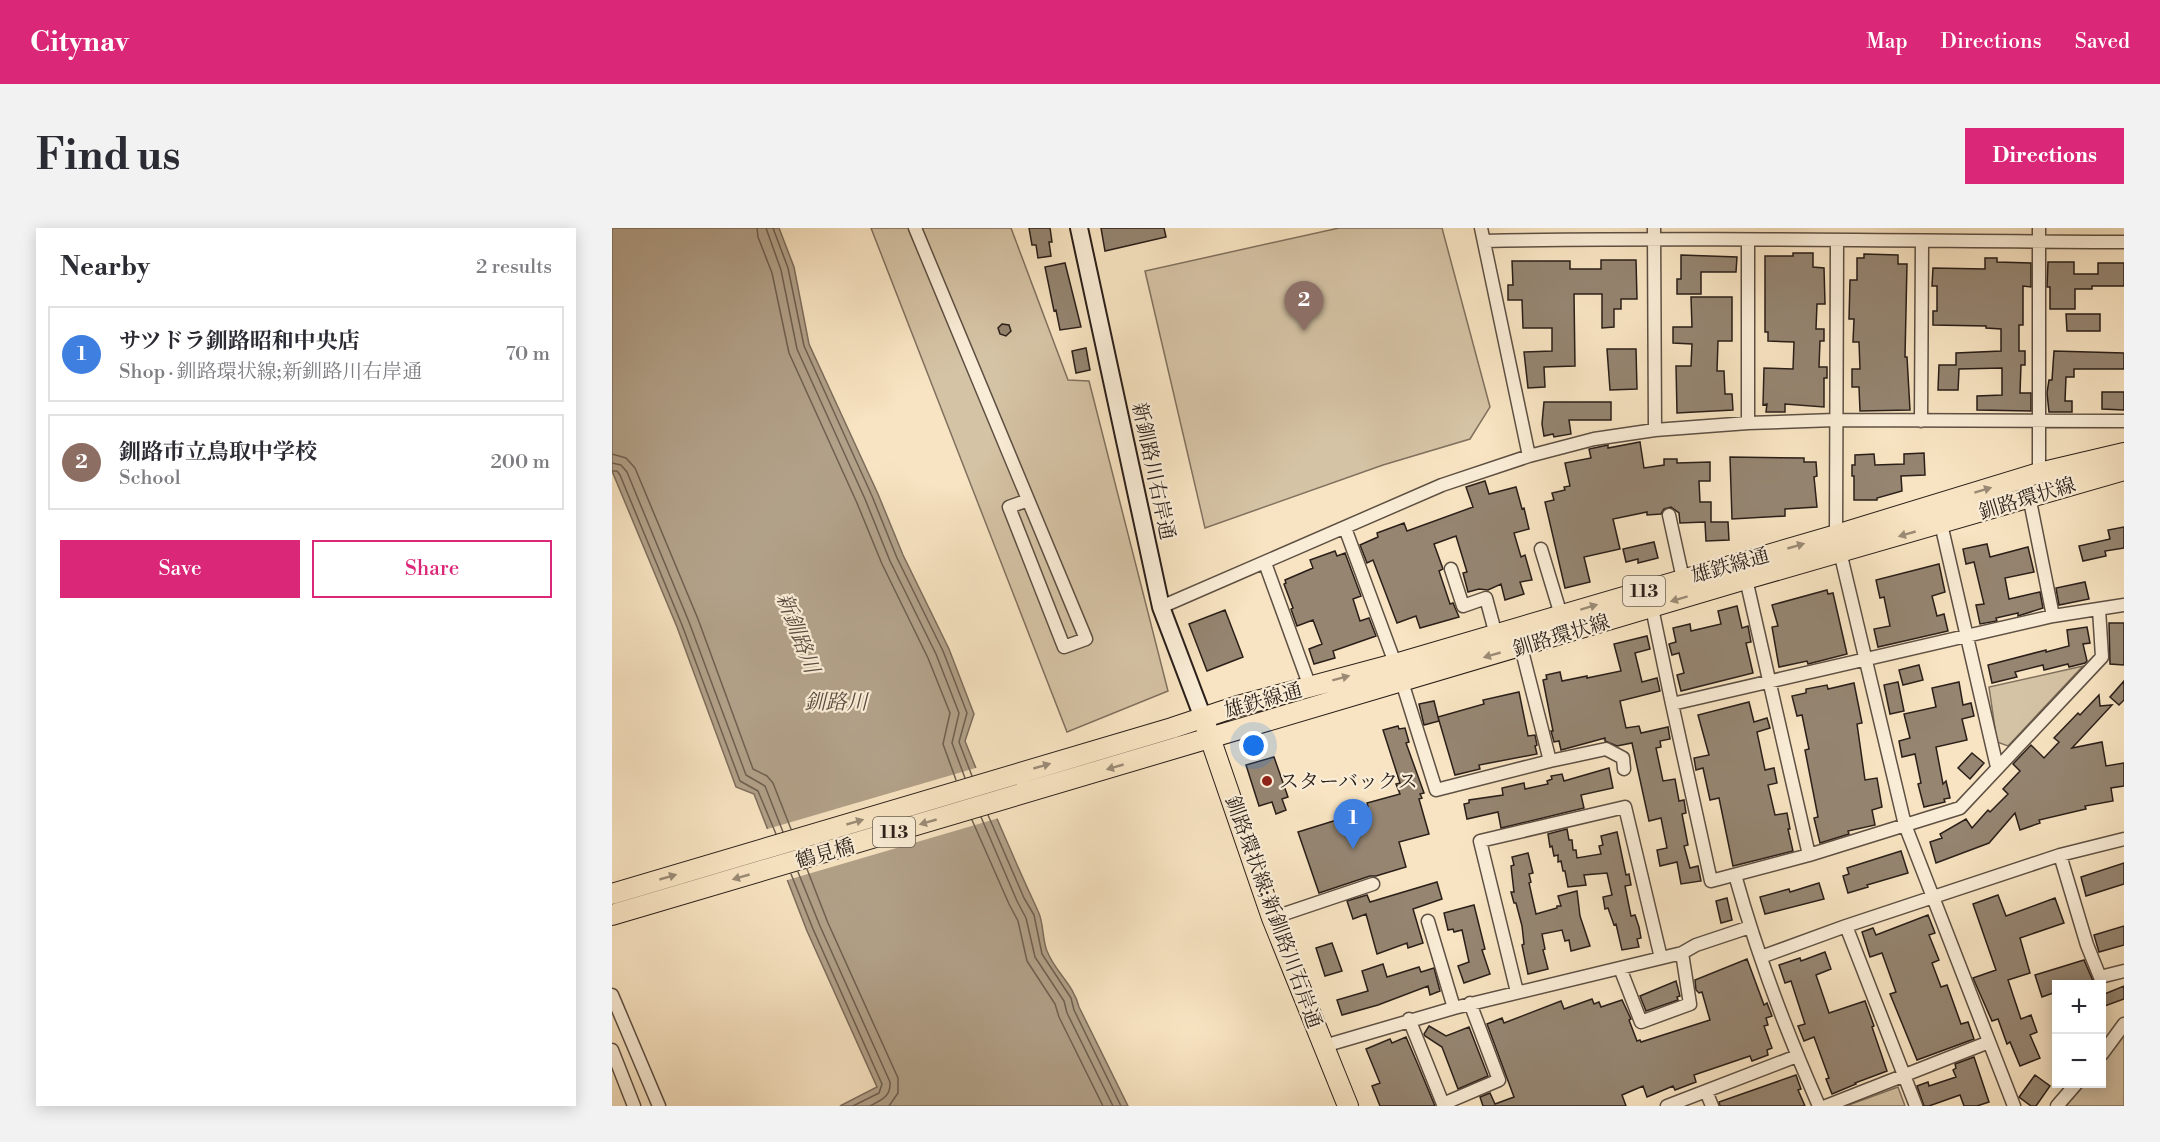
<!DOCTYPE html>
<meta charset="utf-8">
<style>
body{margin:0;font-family:"Libre Bodoni","Noto Serif JP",serif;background:#f2f2f3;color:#2b2b33}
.controls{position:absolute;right:18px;bottom:18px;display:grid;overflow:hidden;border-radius:0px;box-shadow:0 3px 15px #0003}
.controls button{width:54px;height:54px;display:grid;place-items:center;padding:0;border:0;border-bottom:2px solid #e1e1e2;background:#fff;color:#2b2b33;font:30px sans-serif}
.you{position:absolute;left:642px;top:518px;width:21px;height:21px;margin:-15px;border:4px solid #fff;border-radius:50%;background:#1a73e8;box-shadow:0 0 0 9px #1a73e833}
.badge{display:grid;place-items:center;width:39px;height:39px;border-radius:50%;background:#db2777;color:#fff;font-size:20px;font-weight:700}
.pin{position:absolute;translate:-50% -50px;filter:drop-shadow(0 2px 3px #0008)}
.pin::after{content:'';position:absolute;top:32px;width:21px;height:18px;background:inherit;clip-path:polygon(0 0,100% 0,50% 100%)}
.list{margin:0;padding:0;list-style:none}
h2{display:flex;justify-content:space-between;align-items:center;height:78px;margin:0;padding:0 24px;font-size:26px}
h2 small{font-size:20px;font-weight:400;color:#7c7c81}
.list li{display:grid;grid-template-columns:39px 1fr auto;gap:18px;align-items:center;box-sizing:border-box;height:96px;margin:0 12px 12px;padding:0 12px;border:2px solid #e1e1e2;border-radius:0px}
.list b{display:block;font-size:22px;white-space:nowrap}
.list p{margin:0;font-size:20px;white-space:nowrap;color:#7c7c81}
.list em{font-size:20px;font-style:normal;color:#7c7c81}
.actions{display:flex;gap:12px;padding:18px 24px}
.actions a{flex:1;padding:14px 0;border:2px solid #db2777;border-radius:0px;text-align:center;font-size:21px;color:#db2777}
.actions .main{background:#db2777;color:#fff}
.map{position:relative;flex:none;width:1512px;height:878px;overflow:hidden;border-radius:0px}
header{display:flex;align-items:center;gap:36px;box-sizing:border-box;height:84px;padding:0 30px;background:#db2777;color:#fff}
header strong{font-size:28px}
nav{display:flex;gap:33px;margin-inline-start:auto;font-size:21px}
.intro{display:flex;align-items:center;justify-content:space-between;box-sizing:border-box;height:144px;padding:0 36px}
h1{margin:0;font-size:42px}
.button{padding:15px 27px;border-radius:0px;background:#db2777;color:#fff;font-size:21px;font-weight:700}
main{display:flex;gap:36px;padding:0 36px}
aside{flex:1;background:#fff;border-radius:0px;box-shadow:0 3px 15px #0003}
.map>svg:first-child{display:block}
.green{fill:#d5c3a5;stroke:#80715f;stroke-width:1.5}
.water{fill:#b2a189;stroke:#7c6d5c;stroke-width:1.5}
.pier{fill:#f8e4c2}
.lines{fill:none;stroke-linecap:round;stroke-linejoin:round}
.shore{stroke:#6e6051;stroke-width:1.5}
.building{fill:#958571;stroke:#2a1f19;stroke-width:1.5}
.street-casing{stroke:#5e5043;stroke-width:15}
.secondary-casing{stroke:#2a1f19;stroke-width:20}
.primary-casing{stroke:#2a1f19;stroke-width:22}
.street{stroke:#faedd7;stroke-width:12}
.secondary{stroke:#faedd7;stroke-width:16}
.primary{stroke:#f8e4c2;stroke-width:20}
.oneway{fill:#9b8b76}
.poi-dot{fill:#8f2418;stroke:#faedd7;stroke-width:2}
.labels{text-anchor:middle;stroke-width:4.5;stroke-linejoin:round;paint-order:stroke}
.shield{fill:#faedd7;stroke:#685d52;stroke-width:1.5}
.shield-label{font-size:18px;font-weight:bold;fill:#2a1f19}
.street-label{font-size:20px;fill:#2a1f19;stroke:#faedd7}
.poi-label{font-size:20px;fill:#2a1f19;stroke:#faedd7;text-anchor:start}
.water-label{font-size:21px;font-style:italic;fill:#5a4c40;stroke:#faedd7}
</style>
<header>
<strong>Citynav</strong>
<nav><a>Map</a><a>Directions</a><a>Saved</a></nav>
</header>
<div class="intro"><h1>Find us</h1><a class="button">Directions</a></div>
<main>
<aside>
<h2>Nearby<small>2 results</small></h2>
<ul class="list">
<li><span class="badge" style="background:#3f7fe0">1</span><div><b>サツドラ釧路昭和中央店</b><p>Shop · 釧路環状線;新釧路川右岸通</p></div><em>70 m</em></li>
<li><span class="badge" style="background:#8d6e63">2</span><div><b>釧路市立鳥取中学校</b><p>School</p></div><em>200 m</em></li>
</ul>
<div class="actions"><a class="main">Save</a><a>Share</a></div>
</aside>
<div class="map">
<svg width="1512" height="878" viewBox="0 0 1512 878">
<rect width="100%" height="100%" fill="#f8e4c2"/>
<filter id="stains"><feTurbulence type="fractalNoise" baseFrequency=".00333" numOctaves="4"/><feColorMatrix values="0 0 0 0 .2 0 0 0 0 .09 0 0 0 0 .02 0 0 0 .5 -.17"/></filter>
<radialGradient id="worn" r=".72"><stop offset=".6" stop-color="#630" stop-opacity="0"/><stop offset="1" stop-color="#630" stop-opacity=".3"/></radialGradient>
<!-- green -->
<path class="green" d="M259,0H399L456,152L477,153L556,463L455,504Z
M727,0H830L878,179L858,211L771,237L593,300L533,43Z
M1471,438L1396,518L1385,514L1377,459Z
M1512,808V878H1454L1473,856H1490V836Z
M1286,859L1293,878H1234Z"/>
<!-- water -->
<path class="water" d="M0,0H167L182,39L197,116L266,266L291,327L337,421L362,486L353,513C376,571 400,627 426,683C432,695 430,711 435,723C443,744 462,757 467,779L516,878H228L265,859L195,703L142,566L124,559L65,399L0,243Z"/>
<!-- pier -->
<path class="pier" d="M367,539L387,590L172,653L152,602Z"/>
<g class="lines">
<!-- shore -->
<path class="shore" d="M145,0L146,9L160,45L177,125L245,275L270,336L316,430L338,485L331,516L344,552
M154,0L169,42L185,121L253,271L278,333L324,426L347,485L340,515L353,550
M161,0L176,40L192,118L260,268L285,330L331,423L355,485L347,514L360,548
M0,226L14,230L23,240L86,391L141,541L155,548L161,555L179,601
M0,235L9,237L15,244L77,394L134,547L153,558L171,604
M0,243H5L8,247L70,397L128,553L146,563L164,606
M376,587L412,670L422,687L430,726L459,770L462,782L509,878
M369,589L405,673L414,690L423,729L452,773L455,785L501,878
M360,592L397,676L406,693L415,733L443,776L447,789L491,878
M195,641L216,695L286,850V865L277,878
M186,644L208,698L278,854C279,869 269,872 258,878
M179,646L201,701L270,856L267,865L241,878"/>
</g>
<!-- building -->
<path class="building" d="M417,0H438L440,14H437L439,28L426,30L424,17H420Z
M489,0H552L554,9L493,23Z
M1181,25H1201V39L1212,40L1213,76H1205L1204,101H1212V113H1208L1207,139H1215V150H1212V179L1173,176V184H1154L1155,176L1151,177L1152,140L1181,141L1182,114L1156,113V104H1153V28H1181Z
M1252,26L1286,27V36H1295L1293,129H1295L1298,182L1248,183L1247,159H1240V141H1248L1247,114H1241L1242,91H1237L1238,52H1245V30H1252Z
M1069,27L1125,29L1124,44H1089V66H1065V51H1069Z
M1373,30H1385V34L1419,35V59L1411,58V97H1407V123H1413V137H1409L1408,165H1419V183L1365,182V168L1390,167V140L1347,141L1346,162H1326L1327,137H1344V125L1389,123V101L1374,100V98L1321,97V83H1325V58H1320L1321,40L1373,41Z
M989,32H1024L1025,71H1009V81H1002V99L990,100V66H962L963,138L932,139L933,159L916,160L912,124L940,123V100H911L910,72H896V57H901L900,33H958V41H989Z
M1436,34H1462V46H1486V35H1512V58H1480V61H1463V81H1438V59H1435Z
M453,35L469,99L448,102L444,82L442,83L433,39Z
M1079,69H1120V113H1106L1105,143H1112L1113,166H1120L1121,182L1065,185L1064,138H1079L1080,116L1061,115V99H1080Z
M1454,86H1488V103H1455Z
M390,96L397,97L399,103L394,108L388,106L386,100Z
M474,120L478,142L464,145L460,123Z
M995,121H1024L1025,161L998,162Z
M1442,123L1512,125V141H1462V149H1454L1453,173H1460V184H1437L1435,165L1437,152H1440Z
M1490,164H1512V182L1490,181Z
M932,174H999V192H957L959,206L942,209L941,206L932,208L930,196Z
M1028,214L1032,240L1052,237V231H1065V235L1098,234V253H1087L1088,274H1099V294H1116L1117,312L1094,313L1093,294L1068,295L1067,285L1059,279L1052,281L1049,286L1035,287V284L1001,291L1008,321L972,329L978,354L953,360L933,274L942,272L940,265L953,262L952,259L958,258L953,235L979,230L977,221L996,217V220Z
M1312,225L1313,247L1289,248L1290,263L1265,270V272H1242V248H1240V237H1243V227L1262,226L1263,237L1292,236V226Z
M1118,229L1192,230V234H1204L1205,248L1202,249L1205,279L1173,281V288L1120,291Z
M873,253L877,266L904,259L910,281L912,280L917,301L902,305L909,329L913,327L920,352L908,354L912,366L893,372L889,356L876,362L867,361L856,364L851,345L855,344L844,308L822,316L831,341L827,343L838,376L841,375L847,389L808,400L804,388L785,395L761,332L755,335L748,317L766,309L765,305L792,295L795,303L861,279L854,259Z
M1512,299V320L1493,323L1494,328L1471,333L1467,318L1498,311L1496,302Z
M1042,314L1046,330L1026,335V331L1014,334L1011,321Z
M1375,316L1378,329L1416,319L1422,344L1393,350L1397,371L1428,364L1431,380L1406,388V385L1384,390L1385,393L1368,396L1364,377L1372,376L1362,334L1354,336L1351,321Z
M723,323L725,328L733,325L749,368L741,371L748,393L757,390L764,408L721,423L723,430L702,436L697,421L710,416L701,392L685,398L679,381L681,380L672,356L674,355L673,352L701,340L698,332Z
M1327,336L1333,364L1320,368L1325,388L1332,386L1336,403L1266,419L1262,401L1278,398L1272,369L1268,370L1264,352Z
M1473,354L1477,371L1447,377L1444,360Z
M1215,362L1216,366L1221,365L1235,426L1196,436L1195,433L1167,439L1160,399L1166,398L1160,377Z
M1125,378L1130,400L1136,398L1139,414L1134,415L1141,445L1069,463L1065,447L1072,445L1067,425L1060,427L1057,416L1064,414L1061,400L1078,396L1079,403L1109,396L1106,383Z
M613,382L631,429L595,443L577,396Z
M1497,395H1512V437L1498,436Z
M1475,399L1478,415L1471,416L1475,433L1473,435L1457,439L1456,436L1432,442L1431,437L1403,444L1405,449L1380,455L1376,437L1434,422V424L1457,418L1455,402Z
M1035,408L1038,421L1023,425L1030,454L1045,450L1048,463L1008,473L1014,500L1027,498L1029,505L1056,499L1058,511L1048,513L1049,519L1044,520L1051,553L1063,551L1067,573L1072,572L1074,585L1070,586L1076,617L1072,618L1078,640L1086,638L1089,653L1069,656L1065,634L1048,638L1045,622L1055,620L1049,590L1037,593L1020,515L1005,518L993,513V510L949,522L947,513L942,514L939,503H941L931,452L935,451L934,447L948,444L950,453L975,448V450L1009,443L1002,416Z
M1307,437L1311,452L1291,457L1287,442Z
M1512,453V472L1507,477L1498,469Z
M1286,454L1292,483L1278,486L1272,457Z
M1347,454L1351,477L1359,475L1362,488L1350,491L1355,512L1324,519L1331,556L1334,553L1338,570L1332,571L1333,574L1312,579L1306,556L1309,555L1303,526L1290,529L1287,513L1298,510L1292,486L1324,479L1320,460Z
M1242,455L1250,495L1245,496L1253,552L1265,550L1270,579L1260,582L1263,597L1236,603L1237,606L1208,615L1202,590L1206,589L1193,522L1197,521L1190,487L1185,488L1180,468L1194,465V461L1215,457L1216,461Z
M907,464L916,508L923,507L925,517L923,518L925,526L867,537L868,541L843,547L826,489L872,476L871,472Z
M1487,467L1488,478L1500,477L1460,520L1490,514L1494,538L1512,535V558L1499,560L1501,573L1473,578L1474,581L1427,592L1428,595L1408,602L1403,585L1377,615L1324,635L1318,614L1330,610L1328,606L1354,591L1360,600L1376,582L1378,584L1396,566L1391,561L1408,543L1401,536L1419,517L1432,530L1447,514L1442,510L1466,485L1468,487Z
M822,473L827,493L812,497L807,476Z
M1137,474L1142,494L1155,490L1158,500L1145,504L1153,542L1162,540L1165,555L1156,557L1163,587L1175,585L1178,601H1176L1181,623L1121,638L1107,570L1098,572L1091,540L1084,542L1082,530L1097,527L1086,487Z
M786,498L787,501L793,500L797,514L794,515L812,565L808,566L810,570L807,571L817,606L787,614L794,639L764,648H758L707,665L686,604L757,582L755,575L788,566L784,556L788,555L771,502Z
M1360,525L1372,535L1358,551L1346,540Z
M662,529L676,569L670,571L674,582L664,586L660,574L647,578L634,537Z
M997,540L1001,560L969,567L972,580L889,600L886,584L855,591L852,576L857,575V572L891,567L890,560L912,555L913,561L936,556L935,553L940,551L939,548L950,546L952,553Z
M955,601L957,612H960L961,622H964L965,630L989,626L987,618L991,617L989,608L1005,604L1014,647L1017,646L1019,657L1013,658L1019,688L1023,687L1027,699L1029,710L1025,711L1027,719L1010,722L1004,696L1002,697L996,680L993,681L991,669L1000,667L995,645L972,647L974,657L956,659L953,643H951L949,633L946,634V627L942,628L940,618L938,619L936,606Z
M1289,623L1296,645L1255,657L1256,659L1236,665L1231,648L1237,646L1235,640Z
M916,625L921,645L917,646L919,654L917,655L924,686L945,680V678H949L946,668L965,663L968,688L978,718L959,723L957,712L953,713L950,702L930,706L933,721L931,722L936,741L916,746L910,717L912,716L910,698L904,675H902L899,664H902L899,638L902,637L900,629Z
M1512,635V656L1474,668L1469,649Z
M825,654L830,671L801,681L811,715L796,720L795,715L765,726L754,686L741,691L735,673L755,667L758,674Z
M1207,655L1212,671L1153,686L1148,669L1177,661L1178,664Z
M1386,667L1394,688L1443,670L1452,695L1408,710L1418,745L1396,752L1409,791L1419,787L1425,804L1418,807L1428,830L1408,838L1398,814L1395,816L1386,791L1380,793L1361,750L1384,742L1361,676Z
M1115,670L1120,692L1109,695L1104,673Z
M862,677L873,721L870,722L878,746L852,755L846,738L857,734L850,702L842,704L841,701L836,702L832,685Z
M1316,687L1323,705L1317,707L1327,732L1320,735L1329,759L1335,757L1349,796L1356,794L1362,811L1305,832L1278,766L1284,764L1270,725L1258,729L1250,704L1261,700L1264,707Z
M1512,698V717L1487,724L1482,707Z
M720,715L730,743L713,748L704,720Z
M1213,724L1219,741L1204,747L1217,785L1253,773L1262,798L1260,799L1275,843L1243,855L1244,856L1220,866L1214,851L1217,850L1202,809L1192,813L1186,798L1193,796L1179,753L1173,755L1167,737L1188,730L1189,733Z
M1135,731L1152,777L1155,775L1160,788L1154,790L1156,797L1152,798L1160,820L1155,822L1156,827L1140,833L1138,828L1082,847L1084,854L1063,862L1061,858L1035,869L1031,858L1010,867L1014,878H871L868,869L878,865L883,876L902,869L875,796L890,790L892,795L949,773L952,781L980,771L982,776L987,774L989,779L1010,772L1019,791L1017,792L1025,813L1028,812L1029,814L1098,792L1090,764L1087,765L1084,762L1083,752Z
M1472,732L1481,753L1468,756H1444V764L1430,769L1423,747Z
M771,736L775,749L807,739L809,744L822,740L828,763L818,767L816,758L766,777L730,787L725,772L756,763L750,743Z
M1064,753L1068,768L1065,769L1066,772L1034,783L1028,768Z
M1512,758V771L1490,779V767Z
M817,798L834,808L857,799L876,848L846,861L830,819L813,808L812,806Z
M794,809L806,837L823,878H768L760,858L768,855L754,821L778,811L780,815Z
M1362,829L1377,874L1365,878H1352L1348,867L1317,878H1312L1305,858L1316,854L1317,858L1344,849L1341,842L1344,840L1343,836Z
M1184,847L1189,861L1186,862L1193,878H1108L1107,874Z
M1423,847L1438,858L1424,878H1419L1407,869Z"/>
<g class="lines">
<defs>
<path id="street" d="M303,0L474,411L452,419L397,279L416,272
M869,0L917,228
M1042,0L1043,202
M1427,0V245
M1136,12V195
M1225,12L1224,307L1293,597L1402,878
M872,13C1085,9 1299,13 1512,14
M1309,193L1310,14
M1417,268L1441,388
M1057,287L1071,351
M1329,296L1385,539
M733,300L790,454L824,562L938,533L994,521L1011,530L1012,541
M929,321L949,387
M653,335L698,459
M839,341L851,378L874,370L884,407
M1134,351L1197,627
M549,379L830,257L917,228L982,211L1043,202L1136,195L1223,192L1512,193
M1040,380L1060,476
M1487,381L1490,429L1348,580L1197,627L1099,653L1060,476L1441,388L1512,377
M909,419L938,533
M1448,627L1475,717L1488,749L1512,743
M1123,647C1145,726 1174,803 1207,878
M660,690L761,656
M816,693L842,780
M1234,698L1304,878
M1149,729L1234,698L1448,627L1512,611
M1008,740L1029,794L1078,776L1070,725
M905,764L868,613L1013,579L1049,730
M0,767L47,878
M797,791L831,876L887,852L858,775
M712,818L842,780L1070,725L1084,717L1138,699
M0,822L22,878
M1490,826L1512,796
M1094,863L1100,878
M1055,878L1185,828
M1214,878L1377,814
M1445,878L1464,856"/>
<path id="secondary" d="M467,0L549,379L591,490"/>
<path id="primary" d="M594,498L660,690L736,878
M0,666L560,500L626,478L783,436L1224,307L1427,245L1512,225
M0,687L1134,351L1512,242"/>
</defs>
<!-- street casing -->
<use href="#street" class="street-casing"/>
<!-- secondary casing -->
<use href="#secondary" class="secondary-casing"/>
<!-- primary casing -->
<use href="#primary" class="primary-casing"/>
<!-- street -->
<use href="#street" class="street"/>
<!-- secondary -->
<use href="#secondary" class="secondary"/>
<!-- primary -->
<use href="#primary" class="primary"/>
</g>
<!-- one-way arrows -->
<defs><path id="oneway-solid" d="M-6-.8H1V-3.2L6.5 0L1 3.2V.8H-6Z" transform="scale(1.5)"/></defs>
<g class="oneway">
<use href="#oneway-solid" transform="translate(1371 262) rotate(-17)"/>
<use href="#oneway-solid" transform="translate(1295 306) rotate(164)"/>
<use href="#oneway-solid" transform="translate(1184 318) rotate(-16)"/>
<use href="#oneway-solid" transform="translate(1067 371) rotate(163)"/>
<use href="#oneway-solid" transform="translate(977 379) rotate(-17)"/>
<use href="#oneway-solid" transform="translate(880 427) rotate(164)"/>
<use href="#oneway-solid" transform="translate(729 450) rotate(-15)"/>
<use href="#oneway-solid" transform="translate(430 538) rotate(-16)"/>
<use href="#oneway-solid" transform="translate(503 539) rotate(164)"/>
<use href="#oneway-solid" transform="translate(243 594) rotate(-16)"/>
<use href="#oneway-solid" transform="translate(316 594) rotate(164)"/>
<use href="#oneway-solid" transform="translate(56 649) rotate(-16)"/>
<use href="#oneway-solid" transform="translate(129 649) rotate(164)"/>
</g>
<!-- markers -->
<circle class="poi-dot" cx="655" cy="553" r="6"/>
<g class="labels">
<!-- shield labels -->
<g class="shield">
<rect x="1011" y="348" width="42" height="30" rx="4.5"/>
<rect x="261" y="589" width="42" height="30" rx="4.5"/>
</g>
<g class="shield-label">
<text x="1032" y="369">113</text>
<text x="282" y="610">113</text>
</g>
<!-- street labels -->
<g class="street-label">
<text transform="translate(542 243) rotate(78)" y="7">新釧路川右岸通</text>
<text transform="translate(1415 270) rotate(-17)" y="7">釧路環状線</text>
<text transform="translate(1118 337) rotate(-16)" y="7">雄鉄線通</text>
<text transform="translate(949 407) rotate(-17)" y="7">釧路環状線</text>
<text transform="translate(651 472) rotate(-16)" y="7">雄鉄線通</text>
<text transform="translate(213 625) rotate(-16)" y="7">鶴見橋</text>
<text transform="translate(662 684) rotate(70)" y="7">釧路環状線;新釧路川右岸通</text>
</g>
<!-- poi labels -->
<g class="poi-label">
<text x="667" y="560">スターバックス</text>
</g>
<!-- water labels -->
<g class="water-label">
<text transform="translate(186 405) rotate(69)" y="7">新釧路川</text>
<text x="224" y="481">釧路川</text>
</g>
</g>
<rect width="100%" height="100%" filter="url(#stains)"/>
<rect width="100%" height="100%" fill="url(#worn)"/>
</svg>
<div class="controls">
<button>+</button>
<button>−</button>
</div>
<div class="you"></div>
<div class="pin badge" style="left:741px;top:621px;background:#3f7fe0">1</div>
<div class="pin badge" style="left:692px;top:103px;background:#8d6e63">2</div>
</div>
</main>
